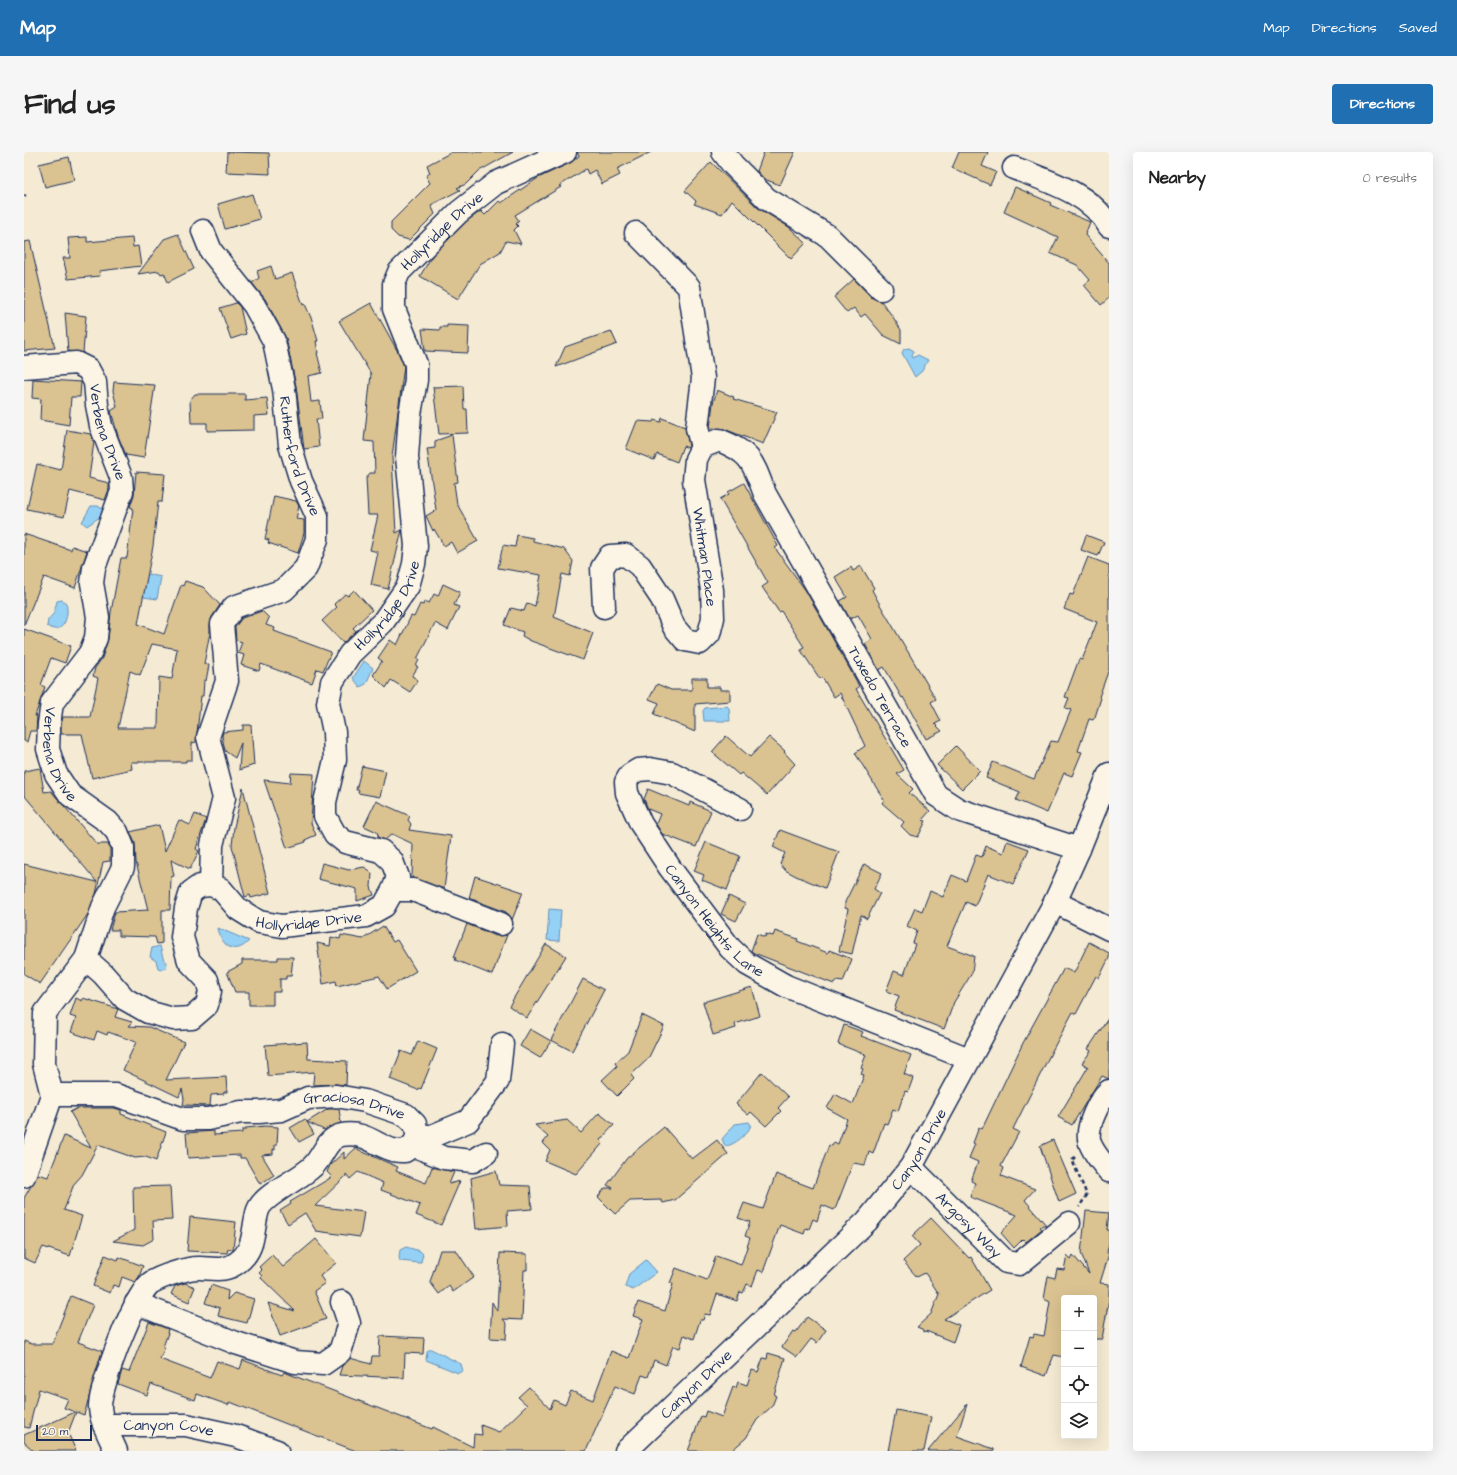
<!DOCTYPE html>
<meta charset="utf-8">
<style>
body{margin:0;font-family:"Architects Daughter",sans-serif;background:#f6f6f6;color:#222}
.controls{position:absolute;right:12px;bottom:12px;display:grid;overflow:hidden;border-radius:4px;box-shadow:0 4px 16px #0002}
.controls button{width:36px;height:36px;display:grid;place-items:center;padding:0;border:0;border-bottom:1px solid #e0e0e0;background:#fff;color:#222;font:20px sans-serif}
.scale{position:absolute;left:12px;bottom:10px;width:56px;box-sizing:border-box;padding-left:4px;border:2px solid #1b2f5e;border-top:0;font-size:11px;line-height:14px;white-space:nowrap;color:#1b2f5e;-webkit-text-stroke:3px #fcf5e5;paint-order:stroke}
.list{margin:0;padding:0;list-style:none}
h2{display:flex;justify-content:space-between;align-items:center;height:52px;margin:0;padding:0 16px;font-size:17px}
h2 small{font-size:13px;font-weight:400;color:#767676}
.icon{flex:none;width:22px;height:22px;fill:none;stroke:currentColor;stroke-width:2;stroke-linecap:round;stroke-linejoin:round}
.map{position:relative;flex:none;width:1085px;height:1299px;overflow:hidden;border-radius:4px}
header{display:flex;align-items:center;gap:24px;box-sizing:border-box;height:56px;padding:0 20px;background:#1f6fb2;color:#fff}
header strong{font-size:19px}
nav{display:flex;gap:22px;margin-inline-start:auto;font-size:14px}
.intro{display:flex;align-items:center;justify-content:space-between;box-sizing:border-box;height:96px;padding:0 24px}
h1{margin:0;font-size:28px}
.button{padding:10px 18px;border-radius:4px;background:#1f6fb2;color:#fff;font-size:14px;font-weight:700}
main{display:flex;gap:24px;padding:0 24px}
aside{flex:1;background:#fff;border-radius:4px;box-shadow:0 4px 16px #0002}
.map>svg:first-child{display:block}
.water{fill:#95d0f5;stroke:#6490b9}
.building{fill:#dac291;stroke:#1b2f5e;fill-rule:evenodd}
.lines{fill:none;stroke-linecap:round;stroke-linejoin:round}
.minor-casing{stroke:#1b2f5e;stroke-width:25}
.path{stroke:#1b2f5e;stroke-width:2.5;stroke-dasharray:4 3;stroke-linecap:butt}
.minor{stroke:#fcf5e5;stroke-width:22}
.labels{text-anchor:middle;stroke-width:3;stroke-linejoin:round;paint-order:stroke}
.street-label{font-size:15px;fill:#1b2f5e;stroke:#fcf5e5}
</style>
<header>
<strong>Map</strong>
<nav><a>Map</a><a>Directions</a><a>Saved</a></nav>
</header>
<div class="intro"><h1>Find us</h1><a class="button">Directions</a></div>
<main>
<div class="map">
<svg width="1085" height="1299" viewBox="0 0 1085 1299">
<rect width="100%" height="100%" fill="#f5ebd4"/>
<filter id="ink" filterUnits="userSpaceOnUse"><feTurbulence type="fractalNoise" baseFrequency=".025" numOctaves="2"/><feDisplacementMap in="SourceGraphic" scale="8" xChannelSelector="R" yChannelSelector="G"/><feConvolveMatrix kernelMatrix="1 2 1 2 8 2 1 2 1" color-interpolation-filters="sRGB"/></filter>
<g filter="url(#ink)">
<!-- water -->
<path class="water" d="M885,196L890,199L888,203L889,206L894,203L904,208L898,219L891,225L878,201L880,197Z
M67,354H74L80,358V362L63,374L58,370Z
M123,422L137,425L133,447L119,445Z
M38,448L42,451C46,464 39,485 23,474L24,468L30,461L33,449Z
M340,509L349,516L342,532L336,535L329,526Z
M703,554L705,556L706,569H680L679,559L681,556Z
M525,757L537,758L535,789L523,788Z
M194,776L225,789C210,805 197,793 194,776Z
M136,794L139,806L143,812L140,818L134,816L132,809L126,805L128,796Z
M725,970L727,973C725,981 710,994 701,994L698,987L711,972Z
M382,1095L396,1099L399,1102L397,1110L395,1111L376,1109L375,1105L376,1098Z
M622,1108L633,1120L609,1138L601,1135L605,1122Z
M407,1197L437,1212L439,1219L434,1221L402,1208L403,1199Z"/>
<!-- building -->
<path class="building" d="M203,0L245,1L246,22L202,20Z
M428,0H489L457,18H456L442,32L433,36L436,38L407,53L411,62L385,88L374,85L367,78V70L406,31L402,24L406,21L403,13Z
M553,0H627L593,17L596,23L578,32L571,18L564,22L562,17L535,34L537,35L491,63L495,69L492,72L494,74L490,78L497,92L482,89L476,100L456,112L434,147L396,124L408,104L443,69L457,59L461,63L475,49L477,51L514,26L546,11L555,4Z
M740,0H771L756,33L740,27L733,19Z
M935,0H964L958,14L972,20L966,33L928,16Z
M45,5L50,28L21,35L15,12Z
M687,10L734,56L765,75L782,91L767,107L708,48L698,62L670,52L672,49L661,39Z
M991,35L1027,51L1026,53L1066,70L1061,83L1085,111V146L1077,153L1060,133L1066,128L1053,113L1026,101L1034,85L980,60Z
M228,42L236,67L201,77L194,52Z
M154,82L170,117L144,130L140,121L137,122L135,119L114,122L140,87Z
M63,85V90L108,86L109,95L114,94L117,114L75,119L76,124L44,127L39,106H46L44,86Z
M6,89L31,196L0,199V90Z
M247,114L251,127L268,121L279,153L281,152L288,168L294,189H292L294,201H293L298,221L284,224L287,250L296,249L298,267H292L295,295L280,297L272,234L262,186L241,147L228,131L235,126L233,119Z
M830,127L848,146L857,149L869,165L877,178V192L859,183L841,162L837,165L830,156L823,161L810,145Z
M212,151L216,155L222,182L207,187L196,156Z
M347,151L374,200L380,214L368,305L372,381L378,378L364,437L347,433L354,400L346,398L354,363H344L342,326L346,321H351L350,290L340,289L347,222L315,169Z
M41,161L62,164L59,201L44,199Z
M423,173L445,174L444,201L401,199L398,177L416,178V175H423Z
M587,179L593,192L532,215L541,195Z
M9,227L57,230L56,245H47L45,273L16,268L17,247L8,246Z
M90,230L131,233L120,306L102,303L94,284L87,259L93,255L89,239Z
M439,234L440,257H443L444,281L415,282L409,235Z
M693,238L710,245L709,247L753,260L739,292L700,277L686,276L689,251Z
M171,242H221V248L243,246L245,263L230,264V278L183,279V271H167L166,248Z
M638,266L661,275L665,294L664,296L659,294L653,310L633,302L630,308L602,297L613,269L629,270L630,268L637,270Z
M43,278L67,282L70,290L65,326L85,331V337L81,348L46,339L40,365L3,357L13,312L37,318Z
M428,283L434,330L430,331L433,352L454,389L433,401L427,390L420,394L410,377L409,379L402,364L412,358L403,297L411,296V289Z
M112,320L141,322L138,350H134L129,394L114,472L140,482L157,433L159,434L161,429L179,435L196,453L188,465L186,473V480L180,512L185,513L182,529L180,528L179,544H177L172,590L168,591V608H162V610H107L108,617L68,626L58,582H37V573L39,565H66L74,526L69,524L71,516L78,506L84,487L87,460L97,406H103L109,356L106,355L110,343ZM128,492L153,497L148,527L135,525L134,576H94L106,519L116,523Z
M720,331L754,394L751,396L782,439L833,530L835,535L832,537L880,618L873,622L889,637L885,641L906,659L898,668L902,669L894,685L886,683L877,674L880,670L858,651L860,648L831,601L841,594L816,541L810,545L798,525L796,527L776,497L780,495L757,459L755,460L738,435L744,431L696,347L705,342L704,340Z
M250,344L272,349L275,354L272,367L280,368V381L274,401L244,391L245,388L241,387Z
M0,382L47,398L48,394L63,399L51,436L20,425L0,473Z
M493,383L509,386V389L540,397L549,409L546,424L538,422L530,465L569,481L559,508L507,489L498,484L499,480L480,473L487,456L500,459L503,451L511,454L517,423L474,416L479,393L491,395Z
M1062,383L1080,390L1074,404L1057,398Z
M1064,405L1085,413V517L1075,545L1077,546L1071,565L1069,568L1065,567L1054,599L1058,600L1048,624L1040,621L1023,661L992,648L996,640L962,626L969,610L1010,627L1027,589L1034,590L1047,558L1041,556L1045,546L1041,545L1055,507L1058,508L1073,470L1040,457L1046,442L1049,443Z
M837,414L850,436L848,438L855,451L912,547L907,550L917,569L911,572L918,579L902,587L879,545L878,546L860,515L855,518L841,492L848,487L834,463L826,467L816,449L823,445L811,425L827,415L829,419Z
M419,432L436,440L430,453L435,455L424,478L411,471L393,507L395,508L392,514L394,515L388,524L394,528L386,540L367,528L362,536L349,523L358,509L354,506L366,488L373,493L387,464L390,465L396,452L399,453L401,449L405,451L410,442L414,444Z
M330,438L348,458L329,476L332,479L319,491L298,469L313,455L310,452L321,442L324,444Z
M238,459L245,466L242,473L251,476L250,479L307,500L299,519L293,517L288,531L237,512L235,519L217,513L220,503L214,501L218,490L212,488L211,475L218,466Z
M0,477L47,494L41,511L27,506L17,533L21,535L11,564H13L12,579H6L3,590L0,589Z
M668,526H683V535H696V538H706V549L671,552V580L630,562L635,551L625,547L633,532L647,538H668Z
M219,573H227L230,613L215,618L217,591L211,606L201,599L198,584L199,580L219,578Z
M702,584L726,605L745,585L761,599L760,600L771,612L743,643L717,621L715,623L688,600Z
M932,594L956,619L938,637L913,613Z
M338,614L362,619L356,645L334,641L335,638H332Z
M16,616L20,640L27,639L73,692H84L86,697V709L79,710L72,742L64,762L16,832L0,822V712L73,730L0,643V619Z
M267,621L290,622L287,671L292,683L281,688L282,690L263,696L240,628L266,631Z
M219,636L246,741L227,746L226,743L221,745L208,694L210,675Z
M624,637L665,654L666,650L687,659L672,695L638,682L632,672L636,662L624,657L620,647Z
M352,649L386,664L384,668L387,672L385,678L427,684L420,737L388,726L389,692L368,682L361,688L355,686L353,680L340,674Z
M171,662L182,667L172,697L175,699L166,717L147,708L150,724L147,725L146,758H138V791L133,792L131,785L95,784V778H86L91,760L124,758L112,710L111,691L106,680L135,673L141,699L155,668L166,673Z
M756,678L815,700L801,736L772,724L761,718L756,712L761,701L749,695Z
M983,689L1005,697L989,732L964,722L951,754L942,750L923,794L950,804L948,821L930,850L920,877L870,858L875,844L862,839L870,819L880,823L891,792L889,791L893,779L883,774L891,756L898,759L906,739L919,745L928,723L942,729L952,703L958,705L962,694L979,701Z
M682,690L716,704L703,738L678,728L680,723L670,719Z
M298,711L325,718L340,715L345,718L348,721L347,735L350,743L333,749V737L294,727Z
M840,712L858,721L850,737L856,741L843,767L837,763L828,802L815,799L824,757L821,756V750Z
M451,724L499,740L488,768L482,760L445,746Z
M705,744L721,752L712,769L697,762Z
M443,772L472,784L483,783L468,823L431,808L432,806L430,805Z
M359,774L369,790L373,788L392,819L363,837L355,824L313,834L312,829L299,832L293,791L306,794L307,785L316,787L317,783L339,787Z
M751,779L774,787L773,789L804,801L805,798L828,807L819,830L812,829L810,832L730,801L727,799L733,782L741,785L742,782L749,784Z
M1065,790L1085,801V806L1075,826L1072,824L1052,862L1049,860L1028,899L989,977L995,980L977,1014L980,1016L977,1024L1011,1037L1001,1048L1022,1073H1019L1016,1075L1018,1077L1002,1090L999,1087L990,1096L977,1081L993,1063L946,1045L951,1031L947,1029L954,1010L945,1006L951,992L949,991L955,975L958,977L999,891L1040,816L1050,821Z
M522,792L542,804L503,866L485,854Z
M254,805H269L267,824H262V827H256V840H249V853H225V840H211L203,820L218,812V808H254Z
M559,827L580,838L548,899L527,888Z
M728,835L736,864L711,872L712,876L689,883L679,850Z
M52,846L58,849L59,846L94,857L91,865L108,870L104,874L125,875L160,890L142,928L202,925L203,940H200V942L187,943L186,954L159,953L160,947L158,937L155,945L99,918L112,890L84,880L83,883L73,879L70,888L47,880L52,866L46,864Z
M618,863L640,874L624,907L607,923L610,927L593,944L578,928L593,914L591,911L604,899Z
M1085,865V927L1078,924L1048,973L1034,965L1064,915L1058,911L1067,899L1064,897Z
M820,873L839,880L837,884L887,903L880,922L889,926L884,940L881,939L874,959L869,957L863,972L860,971L849,1002L845,1000L841,1013L829,1011L812,1055L810,1058L798,1053L793,1069L789,1067L785,1077L782,1076L780,1082L756,1073L739,1120L734,1118L728,1134L723,1132L719,1141L716,1140L713,1149L693,1142L686,1163L681,1162L679,1168H676L670,1187L660,1183L656,1196L649,1194L642,1213L630,1208L624,1225L618,1223L611,1242L591,1234L562,1299H332L206,1250L204,1253L173,1242L171,1248L127,1232L123,1243L94,1232L98,1218L105,1220L125,1170L144,1177L143,1181H144L139,1195H141L136,1207L186,1226L193,1209L216,1217L219,1208L258,1223L260,1220L408,1277L409,1275L449,1295L450,1282L458,1283L457,1273L475,1280L503,1253L494,1245L505,1235L526,1257L530,1248L541,1253L547,1239L569,1248L587,1199L605,1206L619,1167L609,1164L614,1150L641,1159L649,1132L646,1131L652,1116L683,1128L692,1104L717,1113L726,1086L721,1084L726,1070L714,1066L720,1051L739,1057L752,1022L789,1036L805,993L808,994L810,990L814,992L823,967L803,956L811,942L829,952L840,923L837,922L839,917L837,916L842,903L814,892Z
M506,877L527,889L516,906L496,894Z
M394,889L413,897L397,937L395,936L394,938L366,927L377,899L388,903Z
M283,890L284,907L323,909L322,933L311,932L291,933L289,931L290,920L244,924L241,893Z
M738,920L764,945L754,956L757,959L742,974L727,960L724,963L712,952Z
M54,956H90L97,958V962L142,980L132,1009L122,1005L111,1006L74,993L58,1023L50,1032L40,1058L58,1064L46,1104L19,1095L11,1111L0,1106V1046L14,1022L24,1025L40,984L67,996L46,960Z
M304,957H315L317,971L300,978L283,970L290,982L275,990L266,976L281,967L283,970Z
M575,961L590,973L576,988L579,991L552,1022L521,1009L526,998L519,991L524,985L511,973L543,968L557,981Z
M241,974L254,975L253,993H251V998L249,997V1002L238,1003L250,1023L236,1032L221,1006H216V1003L164,1006L162,981L190,979V983L218,981V978H222V976Z
M640,975L668,1007L693,988L704,1002L651,1048L639,1051L637,1048L606,1049L591,1062L574,1045L581,1036H589L583,1033L603,1006Z
M1029,988L1052,1042L1035,1050L1016,994Z
M332,996L339,1000L374,1015L372,1019L402,1031L408,1015L430,1020L425,1032L436,1029L417,1073L392,1063L396,1053L357,1038L359,1031L334,1020L326,1027L322,1022V1024L291,1054L340,1060L336,1085L292,1079L281,1061L264,1072L256,1059L267,1052L266,1050L308,1025L303,1020L306,1013L320,1000V1007Z
M472,1019L475,1033L506,1034L508,1057L483,1059L484,1074L452,1077L447,1026Z
M146,1034L148,1068L129,1069L130,1087L119,1093L89,1089L110,1078L109,1035Z
M1062,1059L1085,1061L1083,1078H1085V1091L1083,1101L1085,1102L1076,1131L1085,1132V1147L1078,1187H1070V1146H1040V1205L1030,1203L1022,1224L997,1215L1006,1184L1009,1185L1010,1182L1020,1184L1026,1150L1020,1147L1024,1124L1031,1126L1033,1117L1040,1118L1043,1103L1047,1107L1049,1103L1065,1122L1057,1101Z
M166,1065L212,1070L209,1098L204,1097L203,1101L163,1099Z
M907,1066L945,1106L947,1105L966,1138L920,1167L935,1173L929,1190L902,1179L900,1180V1178L893,1175L907,1162L915,1142L901,1121L893,1125L879,1109L896,1093L888,1084Z
M292,1087L312,1111L296,1124L301,1131L290,1139L302,1167L256,1184L244,1151L271,1159L237,1126L238,1124L235,1121L238,1118L235,1115L248,1103L259,1115Z
M416,1098H432L450,1125L429,1140L425,1134L415,1142L406,1130Z
M476,1101L503,1102V1118H500L498,1168L479,1167L483,1172L482,1187L466,1186L468,1150L473,1159Z
M81,1103L94,1108L95,1105L119,1114L115,1125L111,1130L98,1125L95,1135L89,1133L86,1141L69,1134Z
M161,1131L171,1135L165,1150L147,1142L151,1134Z
M187,1133L204,1139L203,1148L210,1141L230,1147L223,1171L194,1164L196,1156L181,1151Z
M47,1144L69,1153L54,1190L78,1199L60,1263L52,1260L44,1281L52,1299H10L0,1290V1283L51,1260L40,1256L44,1247L15,1237L5,1276L0,1275V1189L8,1192H28Z
M783,1165L802,1178L793,1191L787,1187L773,1205L758,1195L769,1179L772,1180Z
M356,1184L400,1186L399,1202L381,1201L380,1226L315,1223L318,1214L326,1206L347,1212L348,1204H355Z
M744,1201L761,1206L750,1243L752,1244L748,1254L733,1268L722,1286L707,1299H664L677,1264L680,1265L682,1259L698,1265L709,1235L712,1236L714,1230L723,1233L728,1218L734,1220L739,1206L743,1207Z
M943,1252L933,1284L970,1297V1299H904Z
M872,1258L907,1265L900,1299H864Z"/>
<g class="lines">
<defs>
<g id="minor">
<path d="M699,0L709,13L743,47L804,84L857,137"/>
<path d="M990,16C1023,29 1066,41 1085,74"/>
<path id="s1" d="M179,79L187,99L230,153L250,189L260,237L266,293L277,329L293,364V387L282,416L260,438L210,455L198,472L203,529L184,585L200,646L188,693L187,733"/>
<path d="M612,81L665,135L679,226L673,276L678,295"/>
<path id="s2" d="M0,215L52,211L64,217L71,230L73,253L77,274L97,325L98,339L70,416L68,431L74,465L72,486L66,501L28,551L25,572L24,597L32,622L46,643L84,670L93,680L99,695V715L79,755L62,807L21,861L20,912L28,943L0,1024"/>
<path id="s3" d="M580,455L578,416L586,404L602,403L616,414L638,447L650,475L661,488L676,491L685,482L689,466L688,438L670,328L672,307L678,295L695,288C728,301 729,311 741,342L912,643L935,658L1055,697"/>
<path id="s4" d="M716,657L648,621L626,617L614,618L606,623L602,630L603,641L617,672L646,716L706,796L723,812L762,834L945,907"/>
<path d="M369,738H389L477,772"/>
<path d="M1031,750L1085,777"/>
<path id="s5" d="M62,807L79,822L101,847L124,860L149,867L168,866L183,853L186,839L183,828L165,809L158,785L162,756L167,740L176,734L187,733L197,737L214,757L235,770L258,774L342,764L360,754L369,738L374,725L368,709L357,699L321,690L311,682L301,664V650L311,608L310,580L304,551L308,530L326,502L359,470L384,434L390,412L392,394L383,305L386,262L392,228V212L370,157V132L375,120L435,60L472,31L541,0"/>
<path d="M1085,939C1075,948 1063,973 1065,987C1066,996 1079,1012 1085,1019"/>
<path id="s6" d="M28,943H92L159,967H184L217,960H235L257,958L284,946L312,944L341,949L382,963L391,972L394,984L389,993L381,999C378,999 373,999 369,998C351,993 341,979 318,983C302,986 299,1006 288,1015C276,1027 239,1043 234,1058C228,1076 232,1097 214,1110C198,1123 183,1113 165,1117C152,1120 139,1124 128,1130C112,1138 76,1235 76,1254C76,1269 86,1285 92,1299"/>
<path d="M394,984H408L444,969L474,929L478,892"/>
<path d="M389,993L420,1006L449,1009L462,1001"/>
<path id="s7" d="M887,1015L982,1110L995,1112L1045,1071"/>
<path d="M112,1151L212,1191L271,1210L299,1212L316,1200L325,1171L318,1150"/>
<path id="s8" d="M80,1273H162L212,1284L253,1299"/>
<path id="s9" d="M602,1299L843,1069L887,1015L1031,750L1055,697L1085,622"/>
</g>
</defs>
<!-- minor casing -->
<use href="#minor" class="minor-casing"/>
<!-- path -->
<path class="path" d="M0,44L2,43
M1051,1005L1048,1008L1063,1043L1055,1055"/>
<!-- minor -->
<use href="#minor" class="minor"/>
</g>
</g>
<g class="labels">
<!-- street labels -->
<g class="street-label">
<text dy="5" stroke="none"><textPath href="#s5" startOffset="1257">Hollyridge Drive</textPath></text>
<text dy="5" stroke="none"><textPath href="#s2" startOffset="132">Verbena Drive</textPath></text>
<text dy="5" stroke="none"><textPath href="#s1" startOffset="250">Rutherford Drive</textPath></text>
<text transform="translate(681 405) rotate(82)" y="5">Whitman Place</text>
<text dy="5" stroke="none"><textPath href="#s5" startOffset="849">Hollyridge Drive</textPath></text>
<text dy="5" stroke="none"><textPath href="#s3" startOffset="719">Tuxedo Terrace</textPath></text>
<text dy="5" stroke="none"><textPath href="#s2" startOffset="479">Verbena Drive</textPath></text>
<text dy="5" stroke="none"><textPath href="#s5" startOffset="404">Hollyridge Drive</textPath></text>
<text dy="5" stroke="none"><textPath href="#s4" startOffset="296">Canyon Heights Lane</textPath></text>
<text dy="5" stroke="none"><textPath href="#s6" startOffset="311">Graciosa Drive</textPath></text>
<text dy="5" stroke="none"><textPath href="#s9" startOffset="422">Canyon Drive</textPath></text>
<text dy="5" stroke="none"><textPath href="#s7" startOffset="82">Argosy Way</textPath></text>
<text dy="5" stroke="none"><textPath href="#s9" startOffset="97">Canyon Drive</textPath></text>
<text dy="5" stroke="none"><textPath href="#s8" startOffset="65">Canyon Cove</textPath></text>
</g>
</g>
</svg>
<div class="controls">
<button>+</button>
<button>−</button>
<button><svg class="icon" aria-label="locate" viewBox="0 0 24 24"><circle cx="12" cy="12" r="6"/><path d="M12 2v4M12 18v4M2 12h4M18 12h4"/></svg></button>
<button><svg class="icon" aria-label="layers" viewBox="0 0 24 24"><path d="M12 4l9 5-9 5-9-5zM3 14l9 5 9-5"/></svg></button>
</div>
<div class="scale">20 m</div>
</div>
<aside>
<h2>Nearby<small>0 results</small></h2>
<ul class="list">
</ul>
</aside>
</main>
